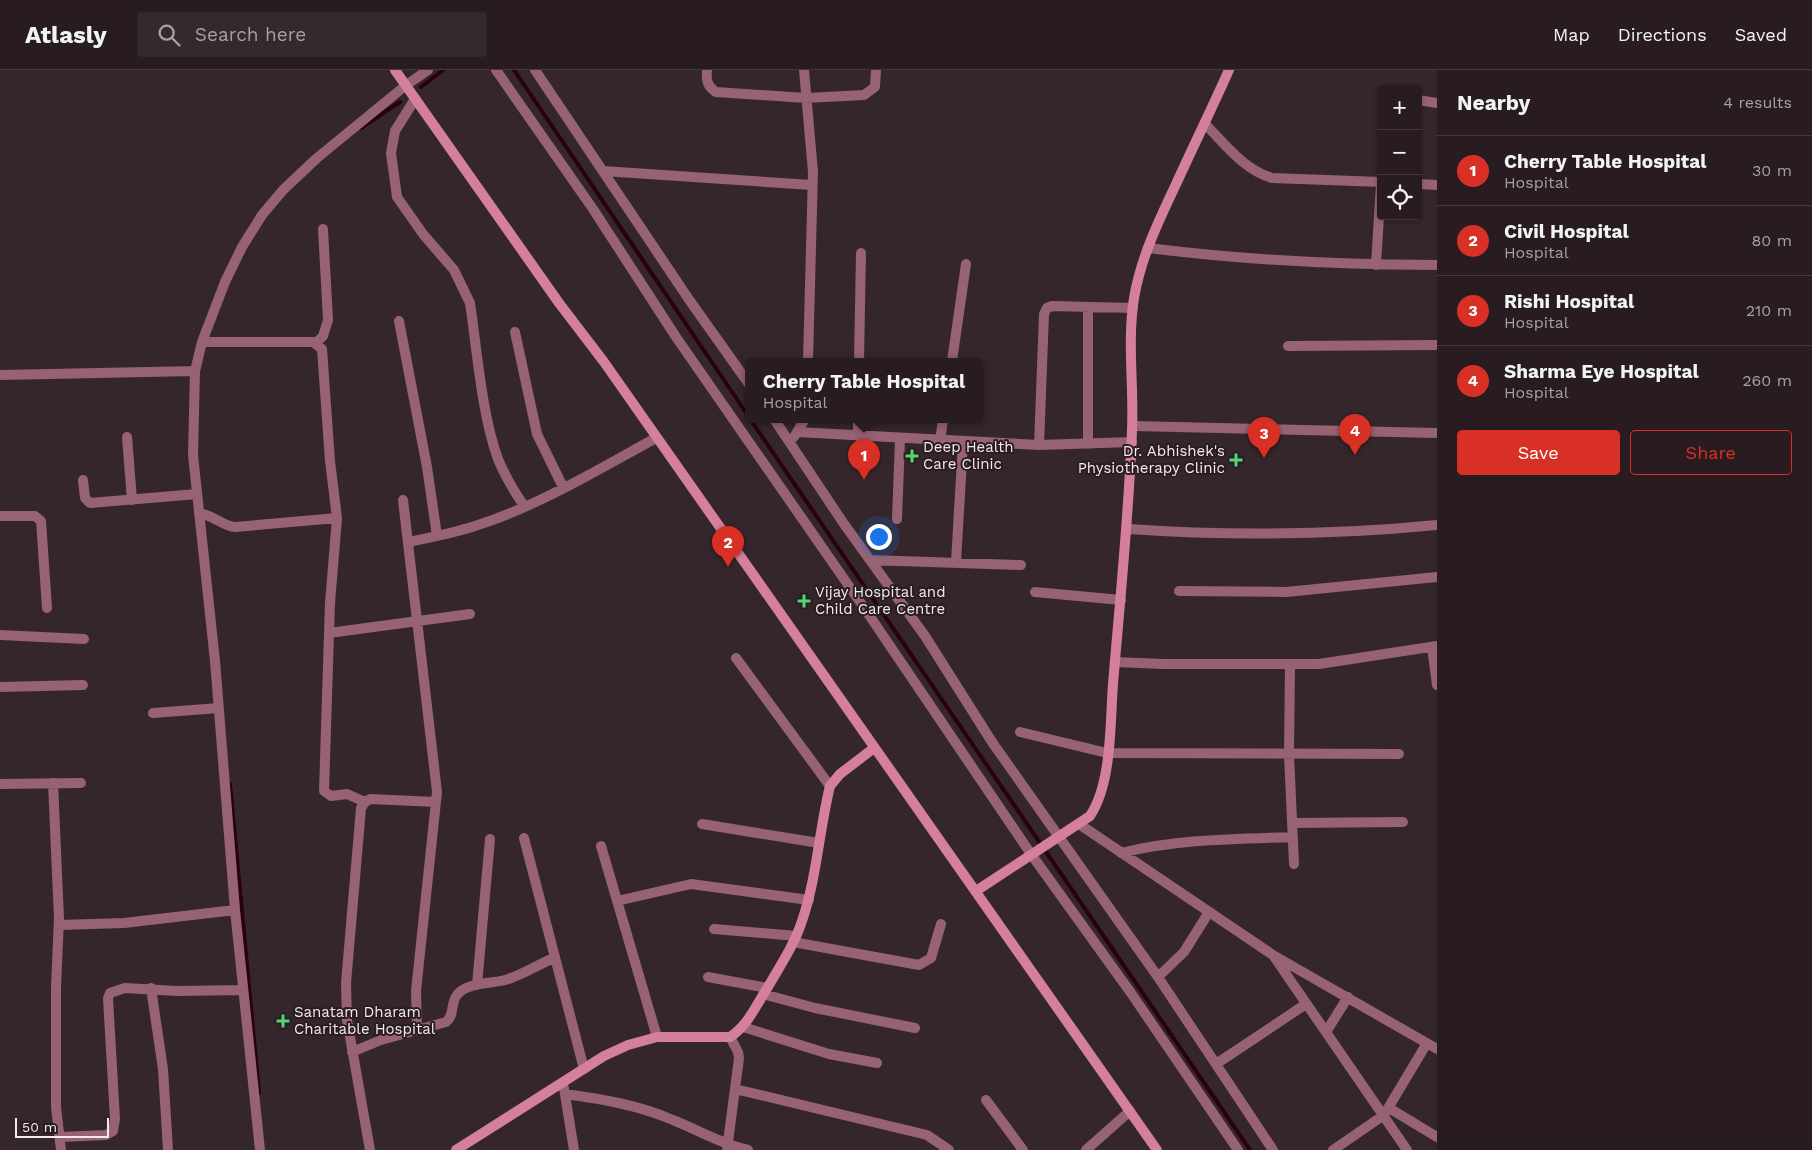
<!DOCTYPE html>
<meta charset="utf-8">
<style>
body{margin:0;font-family:"Work Sans",sans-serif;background:#34292d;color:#f1f3f6}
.controls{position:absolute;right:15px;top:15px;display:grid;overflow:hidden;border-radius:5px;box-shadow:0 1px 4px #0004}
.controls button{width:45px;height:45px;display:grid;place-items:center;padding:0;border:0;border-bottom:1px solid #443a3e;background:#281c20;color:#f1f3f6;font:25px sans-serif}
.scale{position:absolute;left:15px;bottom:12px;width:94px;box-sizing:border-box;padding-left:5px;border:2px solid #f4eaed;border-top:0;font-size:14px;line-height:18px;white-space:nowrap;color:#f4eaed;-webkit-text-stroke:4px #2a1d21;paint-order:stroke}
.you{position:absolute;left:878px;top:466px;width:18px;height:18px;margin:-12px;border:4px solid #fff;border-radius:50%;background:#1a73e8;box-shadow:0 0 0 8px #1a73e833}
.badge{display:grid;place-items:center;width:32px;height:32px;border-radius:50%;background:#d93025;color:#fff;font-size:16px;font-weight:700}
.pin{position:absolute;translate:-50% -41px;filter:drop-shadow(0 1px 2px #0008)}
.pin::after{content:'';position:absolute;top:26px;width:18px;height:15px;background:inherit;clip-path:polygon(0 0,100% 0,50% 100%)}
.popup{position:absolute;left:745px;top:288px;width:238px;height:65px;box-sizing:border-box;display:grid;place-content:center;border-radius:5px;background:#281c20;filter:drop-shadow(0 1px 4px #0005);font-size:16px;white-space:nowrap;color:#a5a1a5}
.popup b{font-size:19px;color:#f1f3f6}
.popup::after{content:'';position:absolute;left:50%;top:100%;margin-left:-10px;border:10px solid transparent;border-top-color:#281c20}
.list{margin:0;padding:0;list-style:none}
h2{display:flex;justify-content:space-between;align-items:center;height:65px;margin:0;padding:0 20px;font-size:21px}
h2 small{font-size:16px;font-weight:400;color:#a5a1a5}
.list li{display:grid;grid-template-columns:32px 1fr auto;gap:15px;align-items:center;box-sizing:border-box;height:70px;padding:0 20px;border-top:1px solid #443a3e}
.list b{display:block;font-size:19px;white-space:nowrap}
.list p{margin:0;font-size:16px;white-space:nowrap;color:#a5a1a5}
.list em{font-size:16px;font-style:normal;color:#a5a1a5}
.actions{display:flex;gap:10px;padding:15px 20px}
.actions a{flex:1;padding:11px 0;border:1px solid #d93025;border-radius:5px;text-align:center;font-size:18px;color:#d93025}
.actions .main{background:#d93025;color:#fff}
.icon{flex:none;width:28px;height:28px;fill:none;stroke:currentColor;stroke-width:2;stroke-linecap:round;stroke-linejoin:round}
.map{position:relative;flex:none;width:1437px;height:1080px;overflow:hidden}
header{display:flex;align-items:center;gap:30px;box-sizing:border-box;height:70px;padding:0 25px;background:#281c20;border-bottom:1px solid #443a3e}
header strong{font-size:24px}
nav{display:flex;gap:28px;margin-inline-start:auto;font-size:18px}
.search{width:350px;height:45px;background:#34292d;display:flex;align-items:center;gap:12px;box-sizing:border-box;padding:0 18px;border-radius:5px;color:#a5a1a5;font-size:19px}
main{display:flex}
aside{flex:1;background:#281c20}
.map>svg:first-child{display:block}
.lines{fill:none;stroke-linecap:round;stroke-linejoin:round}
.stream{stroke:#290010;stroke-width:4}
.street{stroke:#976273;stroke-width:10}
.secondary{stroke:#d4809c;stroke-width:10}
.poi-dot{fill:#53d672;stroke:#2a1d21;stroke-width:2}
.labels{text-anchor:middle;stroke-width:4;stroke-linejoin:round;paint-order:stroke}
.poi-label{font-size:15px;fill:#f4eaed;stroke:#2a1d21;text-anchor:start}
</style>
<header>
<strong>Atlasly</strong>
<div class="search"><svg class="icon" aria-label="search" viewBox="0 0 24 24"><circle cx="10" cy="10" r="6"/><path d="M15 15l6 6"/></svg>Search here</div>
<nav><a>Map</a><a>Directions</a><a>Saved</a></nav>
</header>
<main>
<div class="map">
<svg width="1437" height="1080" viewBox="0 0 1437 1080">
<rect width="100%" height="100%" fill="#35262b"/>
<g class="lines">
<!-- stream -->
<path class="stream" d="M514,0L749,347
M421,17L443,0
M361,58L400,32
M750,349L1250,1080
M230,714L259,1023"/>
<!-- street -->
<path class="street" d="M496,0L593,139L676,267L867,542L1031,784L1131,923L1238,1080
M535,0L690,231L749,314
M707,0C706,10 707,16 716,22L806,28L864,25L875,17L876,0
M804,0L813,102L808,291
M415,29L395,61L391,83L397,127L423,164L454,200L470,233C477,280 482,346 498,389C505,406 514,421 524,436
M1418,30L1437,33
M1205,54C1225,74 1244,100 1272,108L1381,112
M603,101L812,115
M1418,114L1437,115
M1148,178C1244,190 1340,195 1437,195
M1376,195L1381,113
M1088,237V374
M399,251L427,397L437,466
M515,262L537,364L563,417
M202,272H313L322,279L330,391L337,448L330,533L324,721L331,726L347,724L365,732
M316,273L323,266L328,250L323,159
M1288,276L1437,275
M859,291L861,183
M952,291L966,194
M0,305L195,301
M774,349L844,454L925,566L992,672L1158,907L1273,1080
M1133,356L1437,363
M797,362L1039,375L1132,372
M858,366V349
M127,367L132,430
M794,367L805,349
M940,371L943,349
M1039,375L1044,244L1047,238L1052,236L1133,238
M83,410L85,428L90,433L197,424
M403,430L437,722L416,921L417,959
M199,443C215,446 223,456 235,457L337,448
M0,446H35L41,451L47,538
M897,449L900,369
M1128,459C1230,466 1335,465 1437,455
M408,472C432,467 455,463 478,455C540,435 599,399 656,368
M870,490L1021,495
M956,492L963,373
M1179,521L1286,522L1437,507
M1035,522L1121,530
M329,563L470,544
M0,565L84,569
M1432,577L1437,615
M736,588L830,716
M1115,592L1163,594H1319L1437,576
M1290,594L1289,685L1294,794
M0,617L83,615
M153,643L219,638
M1020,662L1107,683L1399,684
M53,713L59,848L56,917V1037L61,1080
M0,714L81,713
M1292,753L1403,752
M702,754L819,773
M1079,754L1273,885L1437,979
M524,768L584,999
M601,776L657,967
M1121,783C1177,769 1235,769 1293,767
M617,831L691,814L809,830
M59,855L124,853L235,840
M714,859L796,866
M793,872L919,895L931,888L941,854
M1275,888L1407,1080
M708,907L767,918
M1158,907L1184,882L1209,842
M477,915L490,769
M151,918L163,999L168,1080
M763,924L815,938L915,958
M743,957L829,984L877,993
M1326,962L1348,927
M352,982L381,970L446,952C455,945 450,934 457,925C467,912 491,914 505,910C518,907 539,894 554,888
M1216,994L1306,934
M564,1018L574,1080
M735,1019L927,1065L949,1080
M565,1024C602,1029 638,1035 673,1050C698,1060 721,1074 748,1080
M986,1030L1023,1080
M1389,1038L1437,1067
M60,1067L106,1065L113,1061L115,1049L108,928L110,923L125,918L177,921L243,920
M260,1080L235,840L215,591L193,385L195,301L202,272L225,212L242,177L262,145L283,120L317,88L405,16L428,0
M370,1080L347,950L346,913L361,738L365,732L370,729L436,732
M727,1080L739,988L738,982L730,967
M1086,1080L1130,1041
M1333,1080L1384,1045L1427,973"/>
<!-- secondary -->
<path class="secondary" d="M395,0L559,233L604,292L1157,1080
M976,821L1090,746C1112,713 1110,654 1113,614C1120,529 1129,445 1132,360C1134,316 1127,272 1134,228C1141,187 1159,150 1177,112C1194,75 1212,38 1229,0
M456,1080L604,986L628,975L657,967H730C747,956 754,939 765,922C778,899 794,876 802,851C817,807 819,761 830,716L840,704L874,678"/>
</g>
<!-- markers -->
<g class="poi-dot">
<path d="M909.5 378.5h5v5h5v5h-5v5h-5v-5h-5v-5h5z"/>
<path d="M1233.5 382.5h5v5h5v5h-5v5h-5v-5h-5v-5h5z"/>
<path d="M801.5 523.5h5v5h5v5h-5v5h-5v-5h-5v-5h5z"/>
<path d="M280.5 943.5h5v5h5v5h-5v5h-5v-5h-5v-5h5z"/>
</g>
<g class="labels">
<!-- poi labels -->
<g class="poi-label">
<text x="923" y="382">Deep Health<tspan x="923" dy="17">Care Clinic</tspan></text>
<text x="1225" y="386" text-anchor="end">Dr. Abhishek's<tspan x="1225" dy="17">Physiotherapy Clinic</tspan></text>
<text x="815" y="527">Vijay Hospital and<tspan x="815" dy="17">Child Care Centre</tspan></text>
<text x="294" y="947">Sanatam Dharam<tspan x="294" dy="17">Charitable Hospital</tspan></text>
</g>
</g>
</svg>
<div class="controls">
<button>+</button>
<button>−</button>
<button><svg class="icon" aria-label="locate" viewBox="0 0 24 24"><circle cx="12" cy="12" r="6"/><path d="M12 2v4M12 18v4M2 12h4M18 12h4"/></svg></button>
</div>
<div class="scale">50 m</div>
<div class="you"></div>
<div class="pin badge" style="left:864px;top:410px">1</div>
<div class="popup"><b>Cherry Table Hospital</b>Hospital</div>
<div class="pin badge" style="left:728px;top:497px">2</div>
<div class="pin badge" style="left:1264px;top:388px">3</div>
<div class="pin badge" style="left:1355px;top:385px">4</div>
</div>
<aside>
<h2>Nearby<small>4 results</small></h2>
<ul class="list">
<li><span class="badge">1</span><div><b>Cherry Table Hospital</b><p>Hospital</p></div><em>30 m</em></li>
<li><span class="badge">2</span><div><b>Civil Hospital</b><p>Hospital</p></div><em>80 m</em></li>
<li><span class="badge">3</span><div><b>Rishi Hospital</b><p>Hospital</p></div><em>210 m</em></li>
<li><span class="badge">4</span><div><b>Sharma Eye Hospital</b><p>Hospital</p></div><em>260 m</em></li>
</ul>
<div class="actions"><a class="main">Save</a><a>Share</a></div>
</aside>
</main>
